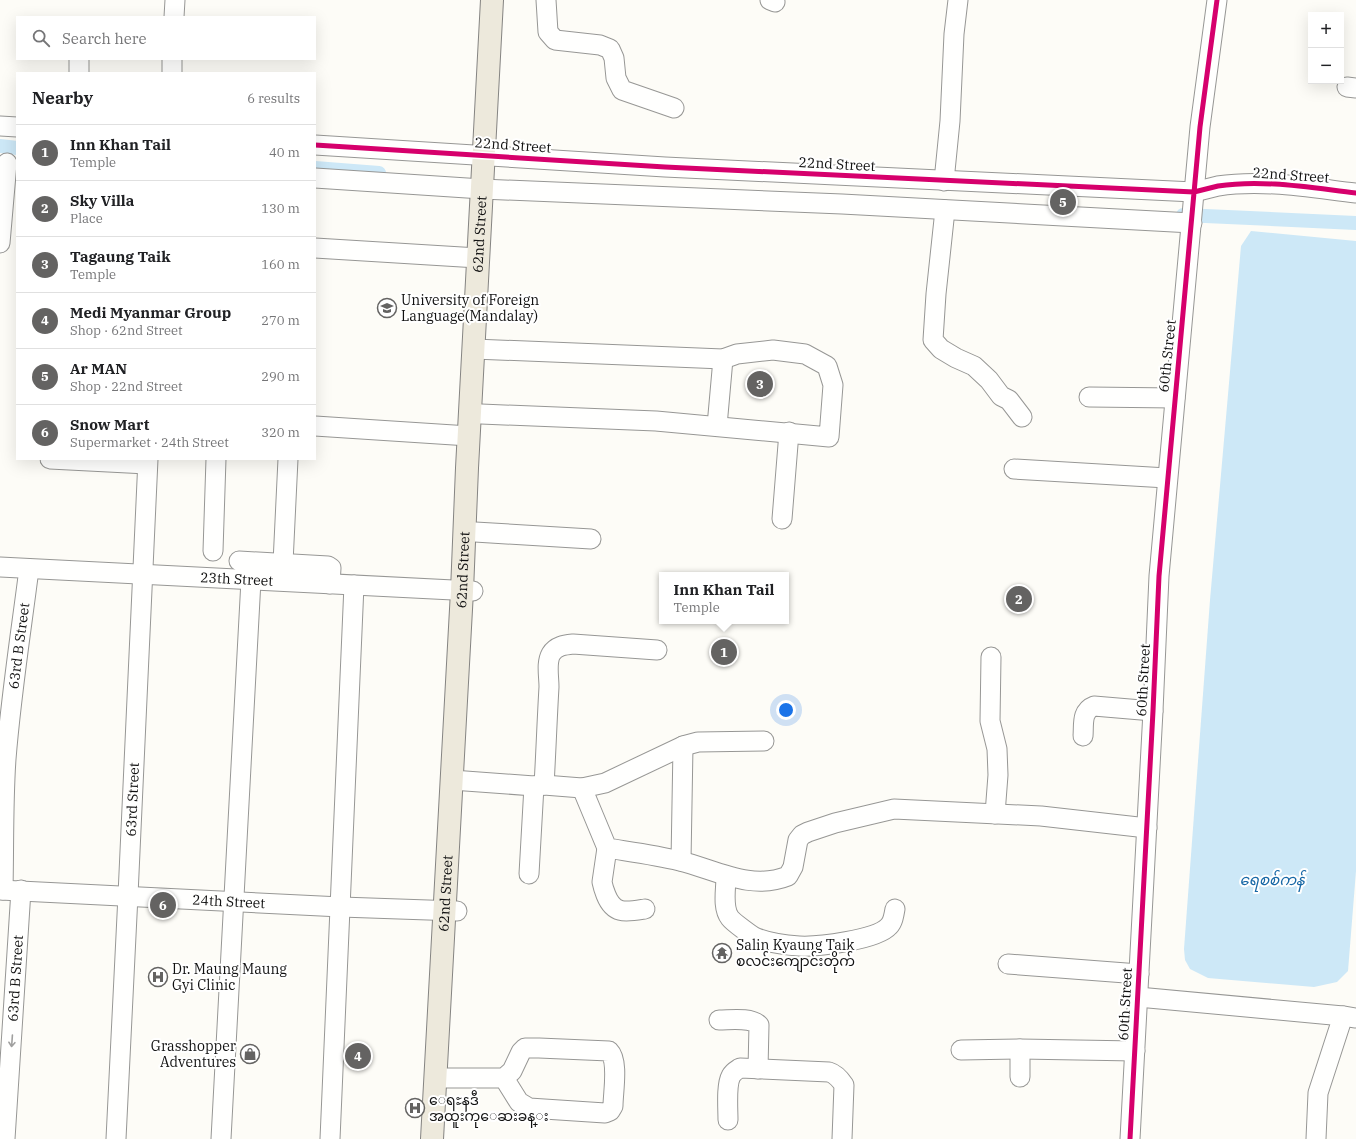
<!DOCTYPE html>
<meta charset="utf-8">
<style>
body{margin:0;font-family:"IBM Plex Serif","Noto Sans Myanmar",serif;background:#f2f2f2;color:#202124}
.controls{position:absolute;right:12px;top:12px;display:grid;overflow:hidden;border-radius:0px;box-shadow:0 4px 16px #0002}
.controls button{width:36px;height:36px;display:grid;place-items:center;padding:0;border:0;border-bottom:1px solid #e0e0e0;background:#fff;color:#202124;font:20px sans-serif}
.you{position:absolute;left:786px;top:710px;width:14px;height:14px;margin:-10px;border:3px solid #fff;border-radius:50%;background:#1a73e8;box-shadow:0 0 0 6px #1a73e833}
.badge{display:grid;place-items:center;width:26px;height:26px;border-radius:50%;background:#646362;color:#fff;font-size:13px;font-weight:700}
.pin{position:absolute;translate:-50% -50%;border:2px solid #fff;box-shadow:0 1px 4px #0006}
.popup{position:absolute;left:659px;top:572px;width:130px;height:52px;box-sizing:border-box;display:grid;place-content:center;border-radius:0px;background:#fff;filter:drop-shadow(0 1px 3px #0005);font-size:13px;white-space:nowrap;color:#757577}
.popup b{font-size:15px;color:#202124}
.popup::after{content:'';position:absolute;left:50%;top:100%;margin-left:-8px;border:8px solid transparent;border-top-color:#fff}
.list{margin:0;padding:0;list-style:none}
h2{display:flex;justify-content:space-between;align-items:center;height:52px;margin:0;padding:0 16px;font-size:17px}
h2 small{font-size:13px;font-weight:400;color:#757577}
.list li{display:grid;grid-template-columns:26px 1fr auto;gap:12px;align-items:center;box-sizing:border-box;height:56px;padding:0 16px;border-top:1px solid #e0e0e0}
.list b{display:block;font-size:15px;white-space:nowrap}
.list p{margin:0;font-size:13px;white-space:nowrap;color:#757577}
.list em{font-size:13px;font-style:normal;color:#757577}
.icon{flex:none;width:22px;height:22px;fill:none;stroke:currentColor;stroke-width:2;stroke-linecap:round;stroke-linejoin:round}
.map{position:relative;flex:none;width:1356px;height:1139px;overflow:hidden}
.search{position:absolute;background:#fff;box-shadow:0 4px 16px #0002;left:16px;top:16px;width:300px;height:44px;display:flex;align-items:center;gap:10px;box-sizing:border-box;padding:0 14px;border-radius:0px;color:#757577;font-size:15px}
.panel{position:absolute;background:#fff;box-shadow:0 4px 16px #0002;left:16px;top:72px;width:300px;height:388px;border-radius:0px}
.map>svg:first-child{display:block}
.water{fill:#cde8f7}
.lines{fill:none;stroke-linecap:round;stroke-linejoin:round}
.canal{stroke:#cde8f7;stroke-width:14}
.minor-casing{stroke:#979795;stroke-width:21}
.major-casing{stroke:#858482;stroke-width:24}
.minor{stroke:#fffffe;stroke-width:19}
.major{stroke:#ede9dc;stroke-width:22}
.cycleway-casing{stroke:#fff;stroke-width:8}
.cycleway{stroke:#d6006c;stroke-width:5}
.oneway{stroke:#a0a09f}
.labels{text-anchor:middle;stroke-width:4;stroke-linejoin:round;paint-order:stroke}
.street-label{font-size:14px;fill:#111;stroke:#fff}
.poi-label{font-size:14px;fill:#111;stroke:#fff;text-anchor:start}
.water-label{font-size:15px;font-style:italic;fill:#1768a6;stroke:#fff}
</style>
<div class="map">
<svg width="1356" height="1139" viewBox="0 0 1356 1139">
<rect width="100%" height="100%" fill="#fdfcf7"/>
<!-- water -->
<path class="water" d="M1251,231L1356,241V871L1348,971L1337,982L1314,987L1208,978L1190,969L1185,960L1184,949L1210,600L1241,246Z"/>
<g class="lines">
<!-- canal -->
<path class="canal" d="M0,146L17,148
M315,168L379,173
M1183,215L1356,223"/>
<defs>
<g id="minor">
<path d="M546,0L548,32L555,40L600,45L610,49L614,58L616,78L622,90L674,108"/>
<path d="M770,0L775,2"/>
<path d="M174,17L175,0"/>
<path d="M79,73V59"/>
<path d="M172,73V59"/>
<path d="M1347,87L1356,88"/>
<path d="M0,126L17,127"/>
<path d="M315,145L665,167L1194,192C1202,190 1210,188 1218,186C1263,179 1312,188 1356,193"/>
<path d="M315,178L482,189L842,204L1192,223"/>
<path d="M944,181L950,121L954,34L958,0"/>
<path d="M945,210L936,294L933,340L941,349L956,358L974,366L989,380L1001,396L1009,400L1022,417"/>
<path d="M0,243L7,163"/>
<path d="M315,248L478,258"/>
<path d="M474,349L723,359L737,354L773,350L805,354L827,366L833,385L829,437L656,421L481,414"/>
<path d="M1089,397L1175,398"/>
<path d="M315,426L469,436"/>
<path d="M717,426L723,359"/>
<path d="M50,459L147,464"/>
<path d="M1014,469L1167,478"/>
<path d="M782,519L789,432"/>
<path d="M475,532L591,539"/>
<path d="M213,551L216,459"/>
<path d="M239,561L328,566L331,568L330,584"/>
<path d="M283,563L288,459"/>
<path id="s1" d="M0,567L473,591"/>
<path d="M991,657L990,721L997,749L998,775L995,814"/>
<path d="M1083,736C1084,725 1081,711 1094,706L1153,711"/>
<path d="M452,780L534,786L544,785L582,788L605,783L683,746L698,742L764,741"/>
<path d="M544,785C546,752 547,720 549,687C549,676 546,663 551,654C556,646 564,645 573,644L657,650"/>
<path d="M582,788L607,848C632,852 656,855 680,861C716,870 751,891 788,876L793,867L798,840L802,835L808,832L835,823L894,809L1041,816L1147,828"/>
<path d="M607,848L602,882C603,887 604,890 606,895C614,915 626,912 645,909"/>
<path d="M681,861L683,746"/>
<path d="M529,874L534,786"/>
<path d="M726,877C726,889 722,908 730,918C733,922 753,937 757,938C770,943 785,945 799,946C817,947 877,940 889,926C893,922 894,915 895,909"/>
<path id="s2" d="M0,890L341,907L457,911"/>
<path id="s3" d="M3,890C4,846 3,802 6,759C11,695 21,632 29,569"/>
<path d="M1008,964L1139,974"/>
<path d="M1138,997L1343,1016"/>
<path d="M719,1020C731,1020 750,1017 759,1025L758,1069"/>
<path d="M961,1050L1020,1049L1135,1051"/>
<path d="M1020,1077V1049"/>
<path d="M436,1078H504L512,1071L521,1052L525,1048H539L609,1051C619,1061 613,1092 613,1106L610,1111L605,1113L529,1108L519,1102L504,1078"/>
<path d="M728,1120C728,1109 726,1085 731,1076C733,1072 737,1070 740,1068L829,1072C836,1074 840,1079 844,1085L842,1139"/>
<path id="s4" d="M5,1139L21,890"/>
<path id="s5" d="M116,1139L128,895L148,459"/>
<path d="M221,1139L251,580"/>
<path d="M330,1139L354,585"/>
<path d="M1130,1139L1153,711L1159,576L1200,127L1217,0"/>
<path d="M1316,1139L1318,1093L1343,1016L1356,1018"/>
</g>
<g id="major">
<path id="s6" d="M432,1139L462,591L467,468L492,0"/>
</g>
</defs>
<!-- minor casing -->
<use href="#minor" class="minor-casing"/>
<!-- major casing -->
<use href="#major" class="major-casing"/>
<!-- minor -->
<use href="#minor" class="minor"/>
<!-- major -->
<use href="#major" class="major"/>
<defs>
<path id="cycleway" d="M315,145L665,167L1194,192C1202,190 1210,188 1218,186C1263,179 1312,188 1356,193
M1130,1139L1153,711L1159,576L1200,127L1217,0"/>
</defs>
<!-- cycleway casing -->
<use href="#cycleway" class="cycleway-casing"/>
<!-- cycleway -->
<use href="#cycleway" class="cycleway"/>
</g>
<!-- one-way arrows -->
<defs><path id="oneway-shaft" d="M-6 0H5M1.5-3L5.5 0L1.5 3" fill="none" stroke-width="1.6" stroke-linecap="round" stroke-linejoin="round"/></defs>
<use class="oneway" href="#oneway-shaft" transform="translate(12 1041) rotate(94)"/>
<!-- icons -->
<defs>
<symbol id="university-ring" viewBox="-11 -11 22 22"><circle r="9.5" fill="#fff" stroke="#646362" stroke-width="1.5"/><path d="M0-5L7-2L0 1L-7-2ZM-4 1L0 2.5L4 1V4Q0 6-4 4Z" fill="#646362"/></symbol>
<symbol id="temple-ring" viewBox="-11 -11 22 22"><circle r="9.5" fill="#fff" stroke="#646362" stroke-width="1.5"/><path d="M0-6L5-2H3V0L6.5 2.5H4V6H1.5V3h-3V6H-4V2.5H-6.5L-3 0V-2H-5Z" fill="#646362"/></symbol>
<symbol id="hospital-ring" viewBox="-11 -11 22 22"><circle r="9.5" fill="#fff" stroke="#646362" stroke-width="1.5"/><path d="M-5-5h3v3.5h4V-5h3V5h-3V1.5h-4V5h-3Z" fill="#646362"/></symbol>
<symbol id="shop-ring" viewBox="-11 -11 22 22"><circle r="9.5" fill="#fff" stroke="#646362" stroke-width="1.5"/><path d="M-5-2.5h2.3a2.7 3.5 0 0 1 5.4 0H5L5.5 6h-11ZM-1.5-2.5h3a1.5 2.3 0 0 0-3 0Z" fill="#646362"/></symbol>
</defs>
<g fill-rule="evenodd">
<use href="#university-ring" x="376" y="297" width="22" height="22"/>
<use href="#temple-ring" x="711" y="942" width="22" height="22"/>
<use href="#hospital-ring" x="147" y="966" width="22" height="22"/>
<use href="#shop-ring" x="239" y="1043" width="22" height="22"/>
<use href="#hospital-ring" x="404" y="1097" width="22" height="22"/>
</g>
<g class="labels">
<!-- street labels -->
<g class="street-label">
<text transform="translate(513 145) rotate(4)" y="5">22nd Street</text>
<text transform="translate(837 164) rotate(3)" y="5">22nd Street</text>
<text transform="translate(1291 175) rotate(4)" y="5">22nd Street</text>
<text dy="5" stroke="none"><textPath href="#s6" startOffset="906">62nd Street</textPath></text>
<text transform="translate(1167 356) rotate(-84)" y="5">60th Street</text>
<text dy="5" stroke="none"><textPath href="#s6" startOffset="570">62nd Street</textPath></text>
<text dy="5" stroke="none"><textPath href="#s1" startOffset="237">23th Street</textPath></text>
<text dy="5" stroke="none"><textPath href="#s3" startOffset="245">63rd B Street</textPath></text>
<text transform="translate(1143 680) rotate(-87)" y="5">60th Street</text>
<text dy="5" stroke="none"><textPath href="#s5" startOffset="340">63rd Street</textPath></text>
<text dy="5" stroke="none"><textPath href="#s6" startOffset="246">62nd Street</textPath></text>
<text dy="5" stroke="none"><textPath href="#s2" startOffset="229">24th Street</textPath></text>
<text dy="5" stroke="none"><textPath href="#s4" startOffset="161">63rd B Street</textPath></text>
<text transform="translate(1125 1004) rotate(-87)" y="5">60th Street</text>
</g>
<!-- poi labels -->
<g class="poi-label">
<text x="401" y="305">University of Foreign<tspan x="401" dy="16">Language(Mandalay)</tspan></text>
<text x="736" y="950">Salin Kyaung Taik<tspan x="736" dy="16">စလင်းကျောင်းတိုက်</tspan></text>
<text x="172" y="974">Dr. Maung Maung<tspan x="172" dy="16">Gyi Clinic</tspan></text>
<text x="236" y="1051" text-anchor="end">Grasshopper<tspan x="236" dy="16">Adventures</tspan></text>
<text x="429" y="1105">ေရႊနဒီ<tspan x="429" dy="16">အထူးကုေဆးခန္း</tspan></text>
</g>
<!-- water labels -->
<g class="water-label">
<text x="1272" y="885">ရေစစ်ကန်</text>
</g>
</g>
</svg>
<div class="controls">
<button>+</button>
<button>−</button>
</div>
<div class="you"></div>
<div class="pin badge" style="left:724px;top:652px">1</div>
<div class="popup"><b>Inn Khan Tail</b>Temple</div>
<div class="pin badge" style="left:1019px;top:599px">2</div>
<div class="pin badge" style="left:760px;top:384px">3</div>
<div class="pin badge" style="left:358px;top:1056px">4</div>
<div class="pin badge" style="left:1063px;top:202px">5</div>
<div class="pin badge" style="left:163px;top:905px">6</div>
<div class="search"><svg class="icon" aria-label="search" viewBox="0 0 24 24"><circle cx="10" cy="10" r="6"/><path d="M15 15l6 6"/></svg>Search here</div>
<section class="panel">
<h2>Nearby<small>6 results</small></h2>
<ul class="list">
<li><span class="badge">1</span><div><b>Inn Khan Tail</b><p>Temple</p></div><em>40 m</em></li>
<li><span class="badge">2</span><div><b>Sky Villa</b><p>Place</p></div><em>130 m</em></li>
<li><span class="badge">3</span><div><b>Tagaung Taik</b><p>Temple</p></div><em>160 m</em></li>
<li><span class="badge">4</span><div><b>Medi Myanmar Group</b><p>Shop · 62nd Street</p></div><em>270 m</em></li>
<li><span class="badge">5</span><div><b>Ar MAN</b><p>Shop · 22nd Street</p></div><em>290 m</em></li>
<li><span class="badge">6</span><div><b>Snow Mart</b><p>Supermarket · 24th Street</p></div><em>320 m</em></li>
</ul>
</section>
</div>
